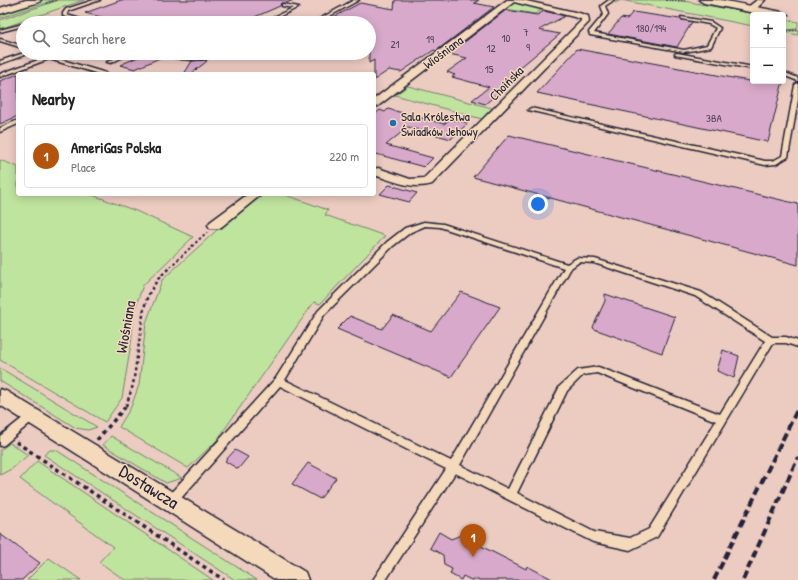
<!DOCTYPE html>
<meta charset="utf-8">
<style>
body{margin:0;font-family:"Patrick Hand",sans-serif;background:#f6f6f6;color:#222}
.controls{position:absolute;right:12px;top:12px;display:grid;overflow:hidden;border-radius:4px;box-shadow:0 2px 10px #0003}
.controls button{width:36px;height:36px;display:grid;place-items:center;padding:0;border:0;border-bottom:1px solid #e0e0e0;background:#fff;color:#222;font:20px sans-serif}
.you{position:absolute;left:538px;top:204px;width:14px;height:14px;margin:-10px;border:3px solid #fff;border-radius:50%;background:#1a73e8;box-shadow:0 0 0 6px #1a73e833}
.badge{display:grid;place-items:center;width:26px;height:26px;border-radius:50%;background:#b45309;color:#fff;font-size:13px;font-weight:700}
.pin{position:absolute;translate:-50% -33px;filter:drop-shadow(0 1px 2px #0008)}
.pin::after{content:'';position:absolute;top:21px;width:14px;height:12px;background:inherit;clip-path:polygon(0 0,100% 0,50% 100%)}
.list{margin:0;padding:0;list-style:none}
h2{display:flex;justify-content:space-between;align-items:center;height:52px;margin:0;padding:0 16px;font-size:17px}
h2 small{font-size:13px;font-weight:400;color:#767676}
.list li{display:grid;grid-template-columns:26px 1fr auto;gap:12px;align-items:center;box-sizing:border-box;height:64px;margin:0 8px 8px;padding:0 8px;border:1px solid #e0e0e0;border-radius:4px}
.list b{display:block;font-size:15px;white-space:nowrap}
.list p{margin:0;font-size:13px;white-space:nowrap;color:#767676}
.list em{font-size:13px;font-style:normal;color:#767676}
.icon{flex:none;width:22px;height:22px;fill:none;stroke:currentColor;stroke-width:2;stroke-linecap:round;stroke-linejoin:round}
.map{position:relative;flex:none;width:798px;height:580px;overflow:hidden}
.search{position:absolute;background:#fff;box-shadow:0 2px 10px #0003;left:16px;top:16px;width:360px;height:44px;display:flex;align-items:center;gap:10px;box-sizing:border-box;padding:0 14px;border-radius:22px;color:#767676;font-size:15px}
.panel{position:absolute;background:#fff;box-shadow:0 2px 10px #0003;left:16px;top:72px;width:360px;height:124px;border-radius:4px}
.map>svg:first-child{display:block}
.green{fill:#bfe49e;stroke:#70836c}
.building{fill:#d8a9ca;stroke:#22223b}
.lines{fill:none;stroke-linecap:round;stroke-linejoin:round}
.service-casing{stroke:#22223b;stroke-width:3}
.minor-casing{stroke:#22223b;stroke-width:3}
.tertiary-casing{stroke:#22223b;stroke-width:3}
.secondary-casing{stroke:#22223b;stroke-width:3}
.path-far3{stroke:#22223b;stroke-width:1.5;stroke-dasharray:1.5 1.5;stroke-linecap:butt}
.path-far2{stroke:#22223b;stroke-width:2;stroke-dasharray:2.5 2.5;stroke-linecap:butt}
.path-far1{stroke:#22223b;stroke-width:2.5;stroke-dasharray:3 3;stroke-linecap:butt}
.path{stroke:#22223b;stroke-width:3.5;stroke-dasharray:4 4;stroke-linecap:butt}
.service{fill:#f4d9bb;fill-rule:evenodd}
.minor{fill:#f4d9bb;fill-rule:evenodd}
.tertiary{fill:#f4d9bb;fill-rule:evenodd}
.secondary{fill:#f4d9bb;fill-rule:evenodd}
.rail{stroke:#22223b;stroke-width:4;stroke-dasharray:8 4;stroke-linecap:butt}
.poi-dot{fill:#1f6fb2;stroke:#f4d9bb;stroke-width:1.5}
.labels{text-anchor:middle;stroke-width:3;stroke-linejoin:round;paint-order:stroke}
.far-number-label{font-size:11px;fill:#50445f}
.far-street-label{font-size:13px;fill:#22223b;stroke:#f4d9bb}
.far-poi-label{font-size:13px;fill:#22223b;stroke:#f4d9bb;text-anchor:start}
.street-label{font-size:15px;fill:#22223b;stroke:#f4d9bb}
.near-street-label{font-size:18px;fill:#22223b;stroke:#f4d9bb}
</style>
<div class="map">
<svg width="798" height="580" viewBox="0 0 798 580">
<rect width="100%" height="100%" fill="#eccbc0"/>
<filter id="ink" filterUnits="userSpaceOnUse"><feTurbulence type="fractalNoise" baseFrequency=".025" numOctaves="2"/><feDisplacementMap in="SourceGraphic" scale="8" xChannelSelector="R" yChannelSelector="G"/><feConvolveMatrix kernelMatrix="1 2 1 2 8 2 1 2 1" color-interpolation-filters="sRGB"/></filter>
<g filter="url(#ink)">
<!-- green -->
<path class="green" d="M43,0H55L0,18V13Z
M59,0H84L0,29V20Z
M617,0H678L762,15H753V26L621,0L615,3Z
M513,2L541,7V10L535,14L505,9Z
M783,19L798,22V27L796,29L786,30L798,31V35L783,32Z
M408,86L492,108L482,119L395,95Z
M0,160L18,167V194H90L136,211L193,237L143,285L134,311L131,344L122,398L105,422L0,360Z
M264,194H283L328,210L325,215L385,236L320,304L314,302L217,440L188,468L119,427L131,407L139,385L146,323L162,280L217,230L260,196Z
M0,368L97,427L88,430L76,428L0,381Z
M111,436L182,478L166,483L103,445Z
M10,443L28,455L13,468L0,475V450Z
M50,450H56L257,580H235L44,455Z
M37,461L213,580H125L99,562L113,547L20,479Z
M49,558L81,580H27Z"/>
<!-- building -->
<path class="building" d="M121,0H294L286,3H281L280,6L241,23H125L85,13Z
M395,0H479L474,3L494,7L436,51L434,50L401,72L389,70L374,80V60L369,63V23H323L360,3L394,9Z
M506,10L537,15L544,11L565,16L539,30L560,34L510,76L518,77L500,95L497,94L485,104L472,100L489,87L452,77L455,75L447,72L467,58L449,54Z
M633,12L680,19L692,22L677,47L608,34L621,18L627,19Z
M577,49L749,81H783L768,142L537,93Z
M147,53H160L164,56L135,69L120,65Z
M205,60L207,61L191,74H184L192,61Z
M18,74V116L0,124V81Z
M388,109L444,124L450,119L468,123L451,139L408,127L386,145L433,158L424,167L376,154L374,155V115L380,110L385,112Z
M509,135L798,204V265L473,177Z
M389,185L400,188L417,193L409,202L380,194Z
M461,292L500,307L451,377L337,329L350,316L382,329L393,315L431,331Z
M605,294L675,317L662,353L594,329L593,327L605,301Z
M723,350L739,356L734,378L717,371Z
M235,450L248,457L238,469L225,461Z
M308,463L336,478L320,499L292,484Z
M439,532L451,539L461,535L468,539L470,535L481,541L479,545L526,569L527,566L554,580H471L463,576L461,580L450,574L452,569L444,565L443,555L430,548Z
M0,534L40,563L22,580H0Z"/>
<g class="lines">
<defs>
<path id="service" d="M94,0H100L68,11L67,15L93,23H86L63,16V13L66,9Z
M354,0H359L317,23H312Z
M609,0H614L605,6L608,14L594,33L684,50L707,45L716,28L709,24L682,19L681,17L711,22L720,28L711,47L684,52L590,35L589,32L604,14L601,6Z
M282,4L299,7L266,23H261L293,8L282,6Z
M23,24V26L0,32V30Z
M0,39L23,46V48L0,41Z
M24,53H30L0,64V61Z
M125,53H131L111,63L107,62Z
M161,53L197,57L213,53H219C205,63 175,61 161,53Z
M677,53L753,67V69L675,55V54Z
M49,56L106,73V74H99L49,59L0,77V74Z
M783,72L798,78V81L783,75Z
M798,83V100L788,157L776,164L765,165L528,110L531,108L765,161H773L782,156L795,85Z
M18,120V124L0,132V128Z
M424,222L443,224L567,264L577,258L595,259L701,292L772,337H786L798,341V347L786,343H773L657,537L630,550L593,542L455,473L386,580H373L446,469L280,386L175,505L171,506L167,505L165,501L167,497L276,378L318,311L387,242L405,228ZM425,226L440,227L564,268L451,461L285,380L324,315L393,246L411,232ZM579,262L594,263L695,296L765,341L720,414L601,368L598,367L578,370L560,386L508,489L460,465L571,268ZM597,373L716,421L649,529L630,538L594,532L517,493L567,391L583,375Z
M32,412L35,413L37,416L35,419L4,445L0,446V436L29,413Z"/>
<path id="minor" d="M507,0H522L579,13L588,16L589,22L432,184C412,190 394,181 374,175V169L378,168L410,179L424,178L581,21V19L574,17L514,2L378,106L374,107V99Z
M757,0H765L754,11H748V7Z
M248,194H262L220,228H210L208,225L210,222Z
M0,389L6,391L305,572L308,580H276L0,405Z"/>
<path id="tertiary" d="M26,0H41L39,2L0,14V8Z"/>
<path id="secondary" d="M699,0H721L782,12L788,15L783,18V15H765L704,3Z"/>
</defs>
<!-- service casing -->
<use href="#service" class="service-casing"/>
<!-- minor casing -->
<use href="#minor" class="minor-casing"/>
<!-- tertiary casing -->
<use href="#tertiary" class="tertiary-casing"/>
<!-- secondary casing -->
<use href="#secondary" class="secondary-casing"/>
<!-- path-far3 -->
<path class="path-far3" d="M666,0L685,1
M46,3L57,0
M787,31L798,30"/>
<!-- path-far2 -->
<path class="path-far2" d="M170,267L207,232"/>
<!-- path-far1 -->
<path class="path-far1" d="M126,406L133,385L144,308L148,295L158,279L171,266"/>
<!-- path -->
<path class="path" d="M97,440L127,405
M16,442L224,580"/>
<!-- service -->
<use href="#service" class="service"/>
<!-- minor -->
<use href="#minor" class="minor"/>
<!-- tertiary -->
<use href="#tertiary" class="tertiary"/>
<!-- secondary -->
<use href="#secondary" class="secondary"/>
<!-- rail -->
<path class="rail" d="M714,580L798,408
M743,580L798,457"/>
</g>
</g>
<!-- markers -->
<circle class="poi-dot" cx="393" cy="123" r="4"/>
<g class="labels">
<!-- far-number labels -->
<g class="far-number-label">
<text x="651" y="32">180/194</text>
<text x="526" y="36">7</text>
<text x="506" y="42">10</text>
<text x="430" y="43">19</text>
<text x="395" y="48">21</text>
<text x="528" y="51">9</text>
<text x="491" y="52">12</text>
<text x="489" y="73">15</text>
<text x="714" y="122">3BA</text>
</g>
<!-- far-street labels -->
<g class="far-street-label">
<text transform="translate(443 52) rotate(-37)" y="5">Wiośniana</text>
<text transform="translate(506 83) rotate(-45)" y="5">Choińska</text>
</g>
<!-- far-poi labels -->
<g class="far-poi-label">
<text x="401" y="121">Sala Królestwa<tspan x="401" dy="15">Świadków Jehowy</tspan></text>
</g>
<!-- street labels -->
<g class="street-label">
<text transform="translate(126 327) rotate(-80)" y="5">Wiośniana</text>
</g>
<!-- near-street labels -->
<g class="near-street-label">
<text transform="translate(149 487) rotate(32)" y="6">Dostawcza</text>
</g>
</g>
</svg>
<div class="controls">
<button>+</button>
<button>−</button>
</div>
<div class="you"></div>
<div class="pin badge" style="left:473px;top:557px">1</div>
<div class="search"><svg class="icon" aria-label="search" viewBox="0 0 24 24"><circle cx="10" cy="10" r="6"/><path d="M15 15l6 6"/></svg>Search here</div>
<section class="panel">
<h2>Nearby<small></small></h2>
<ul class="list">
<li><span class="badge">1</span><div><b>AmeriGas Polska</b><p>Place</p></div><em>220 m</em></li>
</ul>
</section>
</div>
